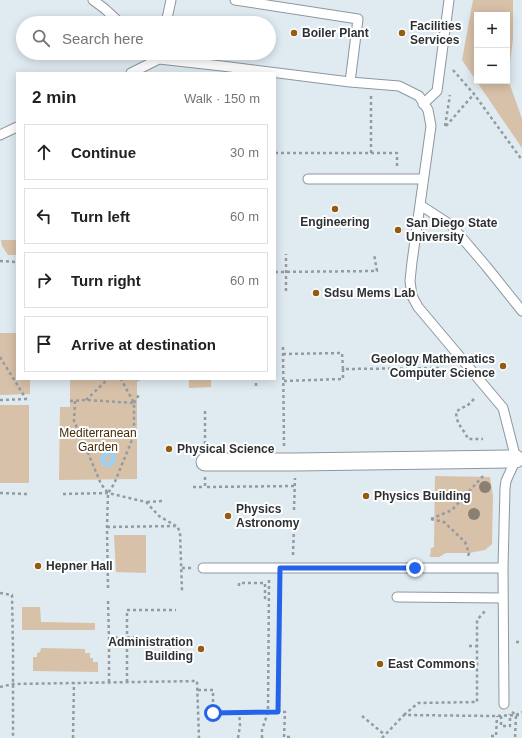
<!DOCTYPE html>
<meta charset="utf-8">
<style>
body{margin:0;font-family:Arial,sans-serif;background:#f2f2f2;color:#202124}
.controls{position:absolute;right:12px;top:12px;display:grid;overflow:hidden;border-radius:0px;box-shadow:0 2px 10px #0003}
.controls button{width:36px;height:36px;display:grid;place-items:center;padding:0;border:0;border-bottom:1px solid #e0e0e0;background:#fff;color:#202124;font:20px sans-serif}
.stop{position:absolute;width:12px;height:12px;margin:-9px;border:3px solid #2563eb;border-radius:50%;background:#fff}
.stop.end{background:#2563eb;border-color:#fff;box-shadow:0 1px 4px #0008}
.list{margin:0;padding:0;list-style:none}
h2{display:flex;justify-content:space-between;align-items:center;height:52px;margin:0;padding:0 16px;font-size:17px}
h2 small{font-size:13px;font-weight:400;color:#757577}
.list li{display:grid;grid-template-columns:26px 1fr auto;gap:12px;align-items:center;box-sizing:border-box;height:56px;margin:0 8px 8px;padding:0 8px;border:1px solid #e0e0e0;border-radius:0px}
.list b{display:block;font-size:15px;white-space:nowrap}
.list em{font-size:13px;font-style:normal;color:#757577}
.icon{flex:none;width:22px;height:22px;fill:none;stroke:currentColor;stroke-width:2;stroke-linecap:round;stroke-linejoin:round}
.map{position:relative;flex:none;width:522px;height:738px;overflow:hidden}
.search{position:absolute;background:#fff;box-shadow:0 2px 10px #0003;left:16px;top:16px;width:260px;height:44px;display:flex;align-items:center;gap:10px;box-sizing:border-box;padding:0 14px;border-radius:22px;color:#757577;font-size:15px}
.panel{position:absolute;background:#fff;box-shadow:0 2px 10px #0003;left:16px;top:72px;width:260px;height:308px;border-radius:0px}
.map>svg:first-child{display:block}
.green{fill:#d8c1a9;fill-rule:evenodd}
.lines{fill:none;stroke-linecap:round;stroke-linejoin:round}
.stream{stroke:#a0cff2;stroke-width:5}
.lane-casing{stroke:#8e979f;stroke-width:11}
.street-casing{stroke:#8e979f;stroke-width:19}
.path{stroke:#939ba1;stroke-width:2.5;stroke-dasharray:3 3;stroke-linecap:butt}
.lane{stroke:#fff;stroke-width:9}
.street{stroke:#fff;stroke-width:17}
.path-bridge{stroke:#939ba1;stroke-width:2.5;stroke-dasharray:3 3;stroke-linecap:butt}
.tree{fill:#8a8071}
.route{stroke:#2563eb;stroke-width:5}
.poi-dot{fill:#925c13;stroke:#fff;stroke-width:1.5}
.labels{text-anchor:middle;stroke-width:4;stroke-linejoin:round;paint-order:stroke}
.poi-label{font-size:12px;font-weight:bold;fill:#2d3134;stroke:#fff;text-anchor:start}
.park-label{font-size:12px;fill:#442a09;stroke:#fff}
</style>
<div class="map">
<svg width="522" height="738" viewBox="0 0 522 738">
<rect width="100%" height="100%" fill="#dfeaf1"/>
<!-- green -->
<path class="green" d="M473,0H513V39L508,79L522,119V148L462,60ZM477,15H507V81H477Z
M1,240H17V255H8L2,246Z
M0,333H17V379H30V394L0,395Z
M70,379H142L137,382V479L59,480L60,407H70Z
M189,379H211V387L189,388Z
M0,405H29V483H0Z
M435,476L490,477L493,496L492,544L485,550L469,553H446L439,557H430L431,548L434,547Z
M114,535H146V573L116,572Z
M22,607H40L41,622L95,623V630H22Z
M41,648L85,649V653H90V658H93V662H98V672L33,671V657H37V653L40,652Z"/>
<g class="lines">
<!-- stream -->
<path class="stream" d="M102.5 459a5.5 5.5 0 1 1 11 0a5.5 5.5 0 1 1-11 0Z"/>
<defs>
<path id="lane" d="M93,0L105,9L120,23
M235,0L358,19L350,82
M166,23L171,0
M159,59L222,66L350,82L399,86L419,96L428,110L431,126L412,262L410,281L412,296L418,307L503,408L516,459L520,460
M131,73L159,59
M423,104L437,91L449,0
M0,135L17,127
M308,179H423
M420,205L451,225L486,266L522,311
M203,568H503
M397,597L503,598
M504,704L503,568L505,488L506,481L516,459"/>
<path id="street" d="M205,462H295L516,459"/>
</defs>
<!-- lane casing -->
<use href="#lane" class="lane-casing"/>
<!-- street casing -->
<use href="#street" class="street-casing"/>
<!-- path -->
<path class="path" d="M453,70L474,94L522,160
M371,96V153
M445,126L450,95
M446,126L474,94
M275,153H397V167
M395,229L403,230
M0,261L17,262
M275,272L377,271L374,254
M283,347L284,447
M283,354L342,353L343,369L442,368
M0,357L26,399
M284,381L343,379V369
M256,386V379
M474,399L467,406L461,408L456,412C457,427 463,427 468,439H483
M0,400L26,399L30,400
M86,400L108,379
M70,401L86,400L134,403
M75,401L74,421L86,448L101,484L108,493
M134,403L140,393
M205,411V446
M205,477V487L295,486
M193,487H205
M0,493L27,494
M63,494L108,493L146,502L159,516L176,526
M147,502L163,501
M294,510L295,478
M431,519L452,510L483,476
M431,519L444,522L465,542L469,553L468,556
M107,527L177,526L180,532L182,591
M293,555L294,526
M182,568H191
M239,586V583H265V598H269
M108,588L107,527L108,493L114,484L134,435V403L121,379
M0,593L12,595L13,647V738
M108,601L109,638V682
M109,638L139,637
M516,642H522
M469,646H477
M127,682V610H176
M0,687L13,684L197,681L199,738
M198,690H213V713L285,712L284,737H291
M279,712L280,580
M512,712L516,715L515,738
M404,715L418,703L477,702V620L485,611
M516,715L522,712
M362,716L385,735
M501,716V726H510V714
M491,736H496L497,716
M73,738L74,683
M238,738L240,726L239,710
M262,738V730L268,712L269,580
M382,738L404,715L492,716"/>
<!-- lane -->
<use href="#lane" class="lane"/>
<!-- street -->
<use href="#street" class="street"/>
<!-- path-bridge -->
<path class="path-bridge" d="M286,291V254
M492,716L522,715"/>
</g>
<!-- trees -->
<g class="tree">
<circle cx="485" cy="487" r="6"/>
<circle cx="474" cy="514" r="6"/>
</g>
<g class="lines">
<!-- route -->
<path class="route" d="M213,713L278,712L280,568H415"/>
</g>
<!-- markers -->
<g class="poi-dot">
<circle cx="294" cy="33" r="4"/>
<circle cx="402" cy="33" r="4"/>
<circle cx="335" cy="209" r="4"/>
<circle cx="398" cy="230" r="4"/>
<circle cx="316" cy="293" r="4"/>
<circle cx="503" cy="366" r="4"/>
<circle cx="169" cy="449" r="4"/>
<circle cx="366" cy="496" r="4"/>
<circle cx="228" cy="516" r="4"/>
<circle cx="38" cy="566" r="4"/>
<circle cx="201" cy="649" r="4"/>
<circle cx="380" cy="664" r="4"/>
</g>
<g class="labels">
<!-- poi labels -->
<g class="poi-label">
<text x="410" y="30">Facilities<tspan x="410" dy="14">Services</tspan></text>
<text x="302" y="37">Boiler Plant</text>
<text x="335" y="226" text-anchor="middle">Engineering</text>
<text x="406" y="227">San Diego State<tspan x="406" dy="14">University</tspan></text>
<text x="324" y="297">Sdsu Mems Lab</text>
<text x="495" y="363" text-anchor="end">Geology Mathematics<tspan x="495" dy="14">Computer Science</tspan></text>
<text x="177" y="453">Physical Science</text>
<text x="374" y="500">Physics Building</text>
<text x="236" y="513">Physics<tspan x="236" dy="14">Astronomy</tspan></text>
<text x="46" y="570">Hepner Hall</text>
<text x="193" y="646" text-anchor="end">Administration<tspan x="193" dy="14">Building</tspan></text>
<text x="388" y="668">East Commons</text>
</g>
<!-- park labels -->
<g class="park-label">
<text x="98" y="437">Mediterranean<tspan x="98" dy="14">Garden</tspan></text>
</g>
</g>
</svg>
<div class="controls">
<button>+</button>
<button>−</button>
</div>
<div class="stop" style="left:213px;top:713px"></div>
<div class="stop end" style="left:415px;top:568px"></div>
<div class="search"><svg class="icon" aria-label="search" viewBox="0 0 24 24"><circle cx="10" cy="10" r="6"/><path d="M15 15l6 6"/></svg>Search here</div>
<section class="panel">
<h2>2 min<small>Walk · 150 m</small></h2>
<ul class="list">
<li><svg class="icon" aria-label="ahead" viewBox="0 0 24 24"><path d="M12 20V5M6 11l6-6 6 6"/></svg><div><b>Continue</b></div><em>30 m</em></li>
<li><svg class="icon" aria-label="left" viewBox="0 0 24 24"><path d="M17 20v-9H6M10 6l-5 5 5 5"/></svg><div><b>Turn left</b></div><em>60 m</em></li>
<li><svg class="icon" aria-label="right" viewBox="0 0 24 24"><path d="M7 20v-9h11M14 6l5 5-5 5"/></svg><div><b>Turn right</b></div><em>60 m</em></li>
<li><svg class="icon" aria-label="arrive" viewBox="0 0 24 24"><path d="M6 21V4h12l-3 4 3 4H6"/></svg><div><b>Arrive at destination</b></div></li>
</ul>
</section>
</div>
